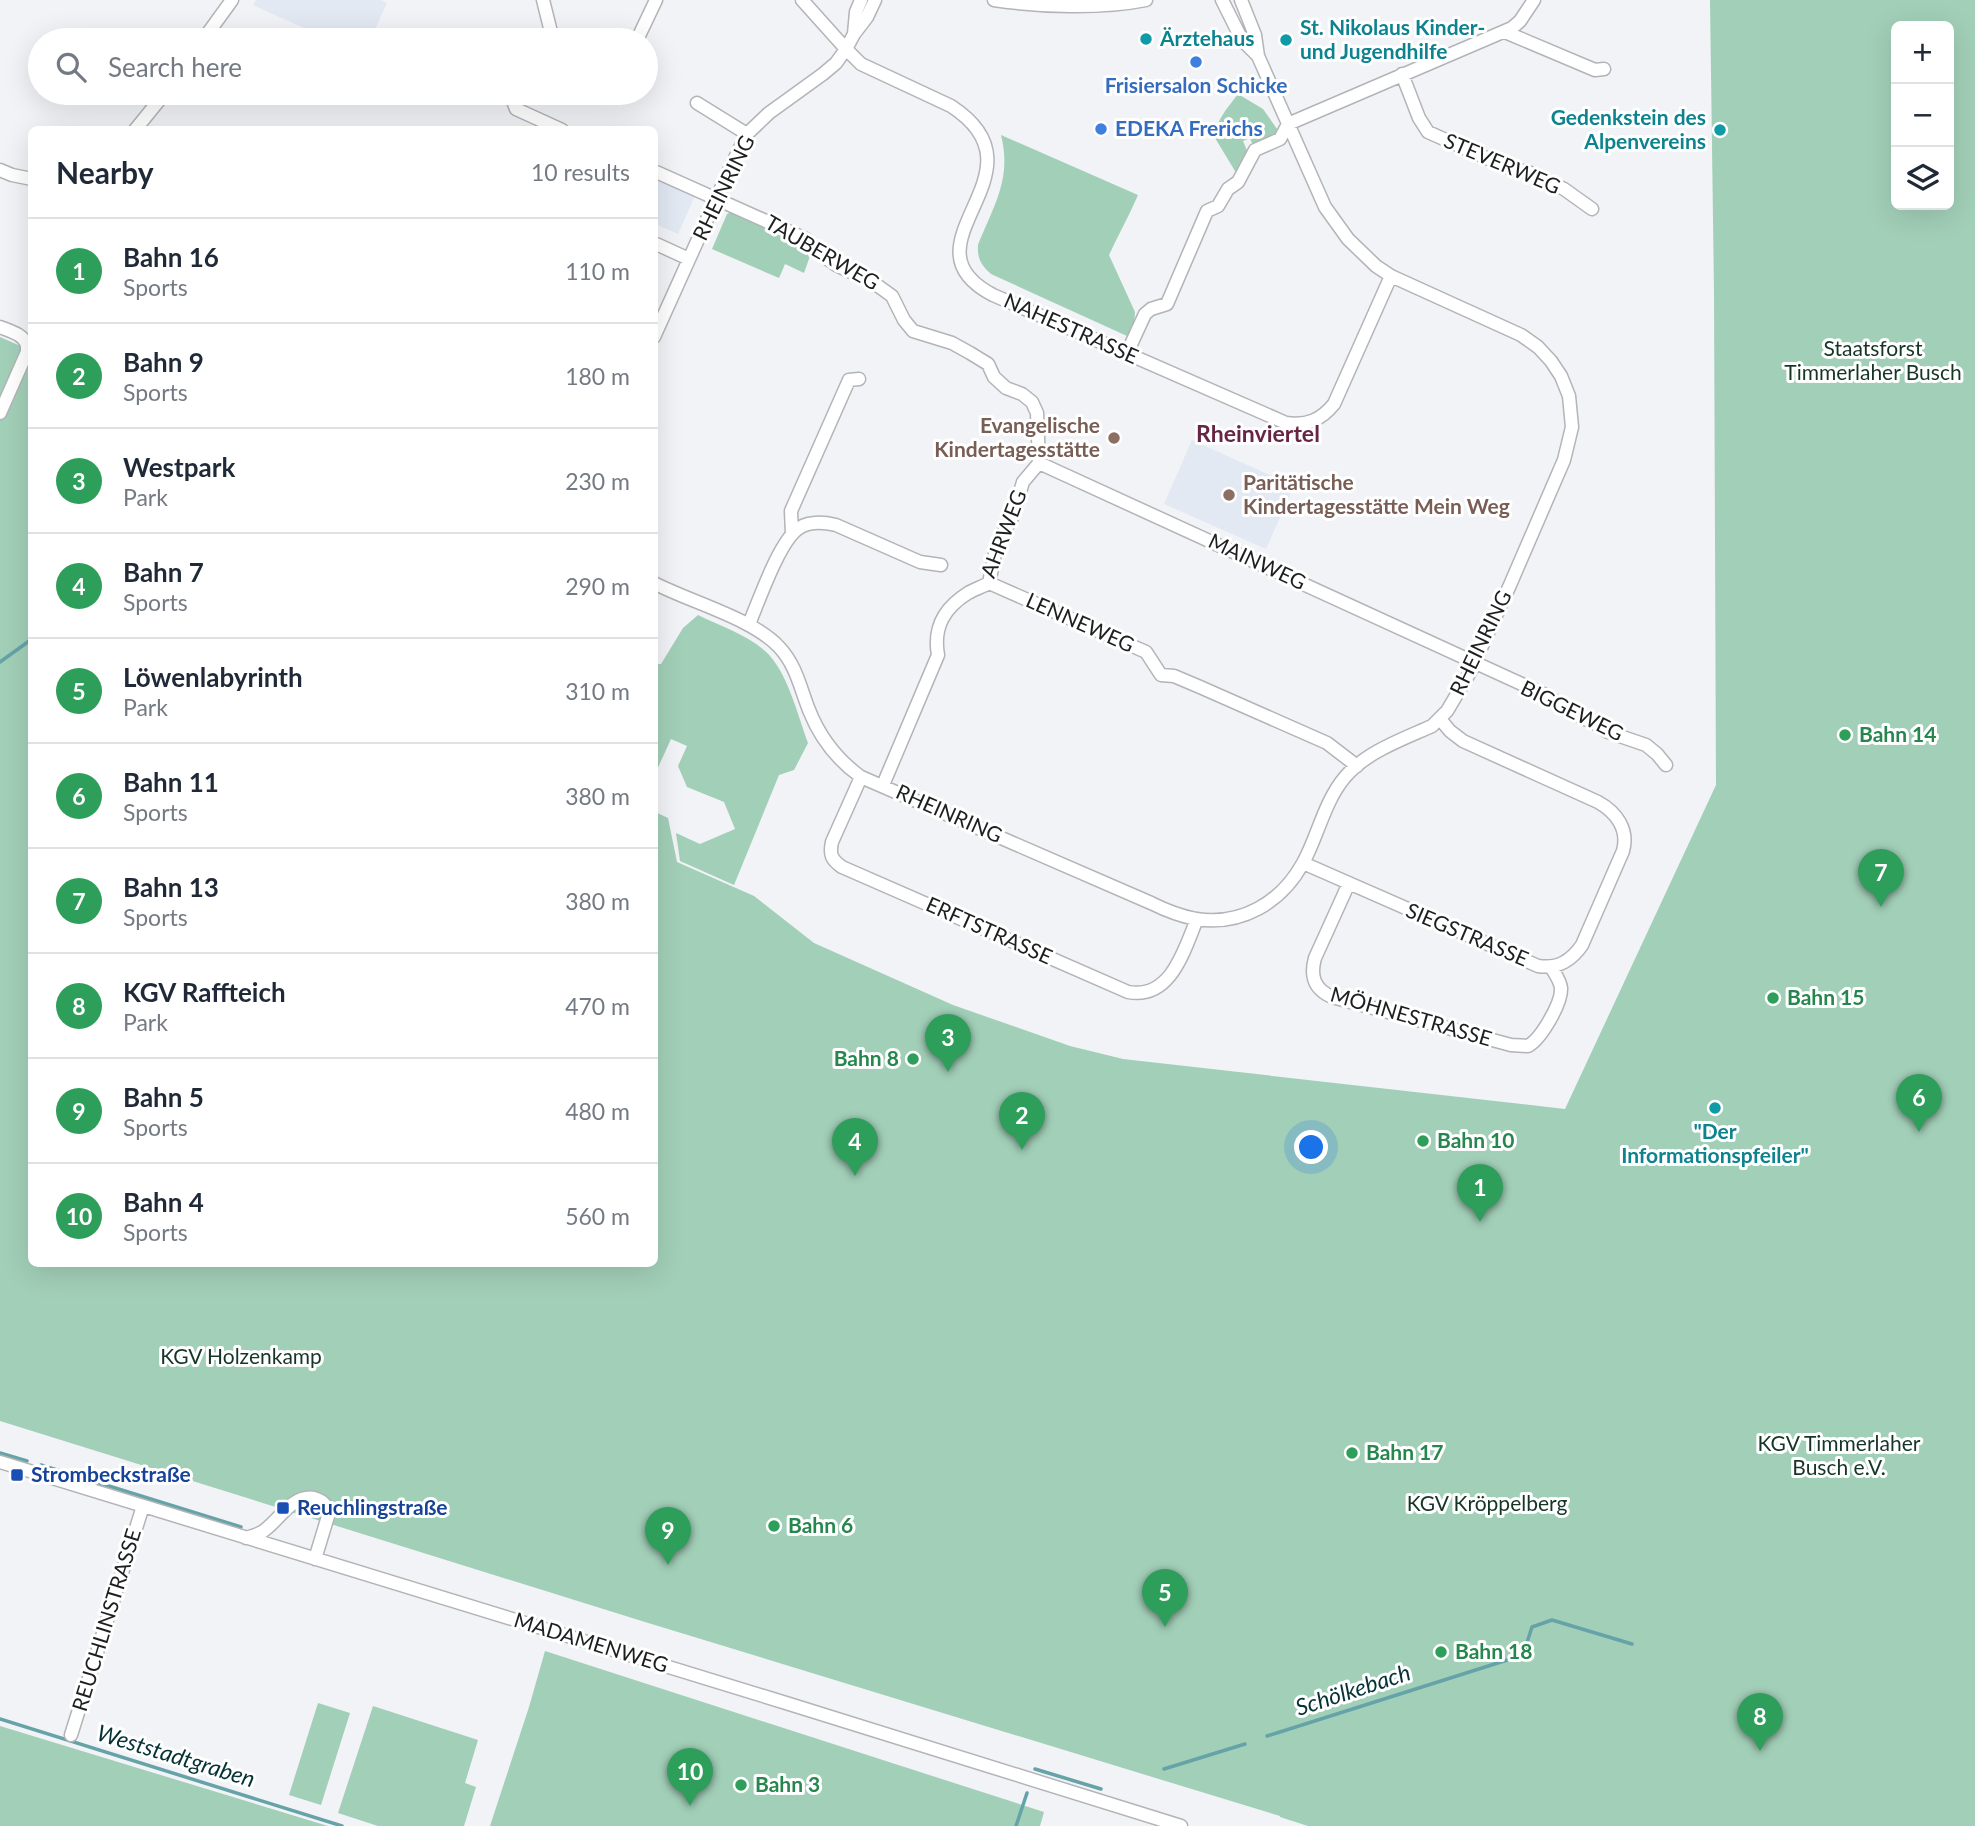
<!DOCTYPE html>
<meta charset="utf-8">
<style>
body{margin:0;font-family:Lato,sans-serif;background:#f2f2f3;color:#1f2937}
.controls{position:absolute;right:21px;top:21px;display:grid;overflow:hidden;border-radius:10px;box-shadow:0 7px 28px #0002}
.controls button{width:63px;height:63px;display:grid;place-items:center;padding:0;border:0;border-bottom:2px solid #e0e1e3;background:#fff;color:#1f2937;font:35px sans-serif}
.you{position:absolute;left:1312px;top:1148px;width:24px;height:24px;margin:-18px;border:5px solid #fff;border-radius:50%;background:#1a73e8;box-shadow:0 0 0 10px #1a73e833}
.badge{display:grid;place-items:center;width:46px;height:46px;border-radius:50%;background:#0f766e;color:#fff;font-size:23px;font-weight:700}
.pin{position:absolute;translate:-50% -58px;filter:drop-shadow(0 2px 4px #0008)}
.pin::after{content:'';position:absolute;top:37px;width:24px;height:21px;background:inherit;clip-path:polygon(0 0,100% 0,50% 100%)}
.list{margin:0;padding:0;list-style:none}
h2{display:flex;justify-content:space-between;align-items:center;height:91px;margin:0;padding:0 28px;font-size:30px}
h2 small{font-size:23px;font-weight:400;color:#747a83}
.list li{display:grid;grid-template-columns:46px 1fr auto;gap:21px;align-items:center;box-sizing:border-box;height:105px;padding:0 28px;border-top:2px solid #e0e1e3}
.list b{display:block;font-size:26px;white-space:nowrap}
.list p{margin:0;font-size:23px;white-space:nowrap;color:#747a83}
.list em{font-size:23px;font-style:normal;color:#747a83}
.icon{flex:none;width:38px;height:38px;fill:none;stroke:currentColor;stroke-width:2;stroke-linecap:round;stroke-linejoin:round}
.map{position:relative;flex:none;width:1975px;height:1826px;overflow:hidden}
.search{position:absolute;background:#fff;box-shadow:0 7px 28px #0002;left:28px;top:28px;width:630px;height:77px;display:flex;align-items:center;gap:18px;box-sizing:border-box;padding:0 24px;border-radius:38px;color:#747a83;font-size:26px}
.panel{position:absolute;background:#fff;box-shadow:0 7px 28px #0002;left:28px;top:126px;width:630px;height:1141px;border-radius:10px}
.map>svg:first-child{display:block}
.built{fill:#e2e9f3}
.green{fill:#a2cfb8;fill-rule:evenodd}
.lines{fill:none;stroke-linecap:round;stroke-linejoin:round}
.stream{stroke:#65a3a8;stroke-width:3.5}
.minor-casing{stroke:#b2b4b7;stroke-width:15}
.minor{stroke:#fff;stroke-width:12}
.culture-dot{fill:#0f9aa8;stroke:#fff;stroke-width:2.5}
.shop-dot{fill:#3f7fe0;stroke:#fff;stroke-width:2.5}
.education-dot{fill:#8d6e63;stroke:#fff;stroke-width:2.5}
.leisure-dot{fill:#2e9e5b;stroke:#fff;stroke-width:2.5}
.transit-dot{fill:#1a4fb4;stroke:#fff;stroke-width:2.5}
.labels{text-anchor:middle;stroke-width:6;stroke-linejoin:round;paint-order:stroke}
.culture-label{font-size:21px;font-weight:bold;fill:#0d838f;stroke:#fff;text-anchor:start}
.shop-label{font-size:21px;font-weight:bold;fill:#366cbe;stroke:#fff}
.street-label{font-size:21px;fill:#1d1e1f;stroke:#fff}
.park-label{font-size:21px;fill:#153527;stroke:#fff}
.education-label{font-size:21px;font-weight:bold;fill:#785e54;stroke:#fff;text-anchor:end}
.leisure-label{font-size:21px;font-weight:bold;fill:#27864d;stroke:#fff;text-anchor:start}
.transit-label{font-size:21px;font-weight:bold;fill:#164399;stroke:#fff;text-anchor:start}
.neighbourhood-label{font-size:23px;font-weight:bold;fill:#662542;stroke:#fff}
.water-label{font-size:23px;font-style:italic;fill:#053335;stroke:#fff}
</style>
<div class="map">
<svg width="1975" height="1826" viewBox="0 0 1975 1826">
<rect width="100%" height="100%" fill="#f1f3f6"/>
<!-- built -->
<path class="built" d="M256,0H380L387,3L370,40H357L330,28L326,38L253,5Z
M655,178L695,196L678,234L655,224Z
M1192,440L1294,486L1266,549L1164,504Z"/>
<!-- green -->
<path class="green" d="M1710,0H1975V1826H1308L1280,1817V1816L645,1622L0,1421V337L32,351V1264H654L655,812L668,818L677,862L754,896L814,943L953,1005L1070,1046L1123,1059L1565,1109L1716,785L1714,291ZM1896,26H1949V205H1896Z
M1238,94L1263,109L1282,136L1254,148L1250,138L1243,141L1248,153L1238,176L1212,133L1225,111Z
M1001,135L1138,195C1129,216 1118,235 1109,255L1135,312L1134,326L1127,336L991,274C981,265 977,258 978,245C994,205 1012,179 1001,135Z
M733,211C762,222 788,231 811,253L804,273L785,264L779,278L712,249L727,214Z
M698,615C720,626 746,634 765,651C787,670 798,716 808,743L794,770L779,775L734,885L680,861L676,833L700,844L735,829L724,802L687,787L678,766L687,746L671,739L655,774V664H661L683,628Z
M545,1651L1044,1812L1040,1826H490L529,1707Z
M318,1703L350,1713L321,1805L289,1795Z
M373,1706L478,1740L465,1783L476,1787L464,1826H378L338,1813Z
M0,1726L328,1826H0Z"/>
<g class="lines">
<!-- stream -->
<path class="stream" d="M0,662L32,639
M0,1453L27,1461
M41,1465L241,1527
M0,1719L342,1826
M1267,1736L1523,1655L1532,1627L1552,1620L1632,1644
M1035,1769L1101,1789
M1164,1769L1245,1744
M1016,1826L1027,1793"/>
<defs>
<path id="minor" d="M543,0L553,40
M802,0L846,49L861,64L951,106C1054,173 895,244 993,295L1286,423C1307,426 1321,420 1334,404L1391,276
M994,0C1040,7 1101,9 1146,0
M1222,0L1242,40L1258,56
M1505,32L1595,70L1604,69
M854,34L856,12L861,0
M203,40L232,0
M637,40L656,0
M1402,74L1419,118L1428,132L1509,168L1528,172L1564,189L1592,209
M510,93L516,109L562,130
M697,103L747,134
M135,130L165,93
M0,170L12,175L32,179
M654,171L806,239L822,255L836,265L874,283L892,296L904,320L913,331L952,343L970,353L988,364L994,377L1006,388L1022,394L1032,402L1037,413L1039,463
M654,243L689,259
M0,327C10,331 23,334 27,345L32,346
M654,337L732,164L747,134L769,113L823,74L836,63L846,49L854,34L867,17L875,0
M1127,353L1145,314L1151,309L1167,304L1207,211L1218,206L1228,189L1238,182L1255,150L1280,139L1288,124L1512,28L1520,21L1534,0
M0,413L27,352V345
M1039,463L1550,697L1562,708L1598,725L1608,732L1646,745L1657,754L1666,765
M792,534L791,511L849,380L859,379
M654,583C690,602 752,618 779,647C796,665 800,687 809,710C820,738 836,759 861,777L1151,903C1165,910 1180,916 1196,919C1241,926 1281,903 1303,863C1318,836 1324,802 1345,777C1366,752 1403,739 1432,726L1447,711L1469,674L1510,585L1564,460L1572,427L1569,396L1561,376L1551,361L1538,347L1521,335L1391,276L1376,266L1348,239L1325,207L1258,56L1255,35L1241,0
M989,583L1146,652L1161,675L1174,676L1200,687L1327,743L1357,766
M749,624C759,601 779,541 799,528C810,521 823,522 836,525L920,562L941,565
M861,777L832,842C829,855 832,860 842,867L1128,992C1171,1000 1184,950 1197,919
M883,785L938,655C933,627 944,608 968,593C975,589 982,587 989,583L997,544L1013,516L1023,482L1039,463
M1303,863L1538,966C1558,969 1571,961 1582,945L1623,851C1629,829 1616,812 1598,802L1463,741L1450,731L1440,719
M1349,883L1315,958C1310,976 1314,989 1332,997L1511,1045L1528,1046C1541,1039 1562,1003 1561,988C1560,980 1555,974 1551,967
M0,1462L786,1703L1181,1826
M246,1538C252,1536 257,1535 262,1532C278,1522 292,1494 314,1498C322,1500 327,1505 329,1513L315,1559
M71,1735L143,1506"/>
</defs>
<!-- minor casing -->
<use href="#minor" class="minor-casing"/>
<!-- minor -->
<use href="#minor" class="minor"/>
</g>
<!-- markers -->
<g class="culture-dot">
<circle cx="1146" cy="39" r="7"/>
<circle cx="1286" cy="40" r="7"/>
<circle cx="1720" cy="130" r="7"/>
<circle cx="1715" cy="1108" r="7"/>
</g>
<g class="shop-dot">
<circle cx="1196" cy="62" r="7"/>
<circle cx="1101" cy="129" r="7"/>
</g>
<g class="education-dot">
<circle cx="1114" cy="438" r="7"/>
<circle cx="1229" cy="495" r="7"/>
</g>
<g class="leisure-dot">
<circle cx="1845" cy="735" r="7"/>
<circle cx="1773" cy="998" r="7"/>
<circle cx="913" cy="1059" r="7"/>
<circle cx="1423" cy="1141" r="7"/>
<circle cx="1352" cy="1453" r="7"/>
<circle cx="774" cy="1526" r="7"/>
<circle cx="1441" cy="1652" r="7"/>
<circle cx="741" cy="1785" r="7"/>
</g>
<g class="transit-dot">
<rect x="10" y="1468" width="14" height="14" rx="3.5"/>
<rect x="276" y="1501" width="14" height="14" rx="3.5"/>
</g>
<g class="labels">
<!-- culture labels -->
<g class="culture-label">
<text x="1300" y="35">St. Nikolaus Kinder-<tspan x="1300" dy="24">und Jugendhilfe</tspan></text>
<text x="1160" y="46">Ärztehaus</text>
<text x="1706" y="125" text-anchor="end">Gedenkstein des<tspan x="1706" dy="24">Alpenvereins</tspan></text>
<text x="1715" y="1139" text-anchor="middle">"Der<tspan x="1715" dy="24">Informationspfeiler"</tspan></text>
</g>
<!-- shop labels -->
<g class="shop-label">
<text x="1196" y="93">Frisiersalon Schicke</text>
<text x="1115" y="136" text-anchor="start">EDEKA Frerichs</text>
</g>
<!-- street labels -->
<g class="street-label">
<text transform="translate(1502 164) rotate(23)" y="7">STEVERWEG</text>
<text transform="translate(724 188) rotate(-64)" y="7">RHEINRING</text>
<text transform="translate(822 253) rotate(30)" y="7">TAUBERWEG</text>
<text transform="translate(1071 329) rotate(24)" y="7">NAHESTRASSE</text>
<text transform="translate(1004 534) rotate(-69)" y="7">AHRWEG</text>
<text transform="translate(1257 562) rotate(25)" y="7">MAINWEG</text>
<text transform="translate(1080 623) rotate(24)" y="7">LENNEWEG</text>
<text transform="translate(1481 643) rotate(-64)" y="7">RHEINRING</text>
<text transform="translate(1572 711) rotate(26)" y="7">BIGGEWEG</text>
<text transform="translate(949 814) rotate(24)" y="7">RHEINRING</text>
<text transform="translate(989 931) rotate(24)" y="7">ERFTSTRASSE</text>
<text transform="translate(1467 935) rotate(23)" y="7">SIEGSTRASSE</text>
<text transform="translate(1411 1017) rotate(16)" y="7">MÖHNESTRASSE</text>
<text transform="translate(107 1620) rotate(-73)" y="7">REUCHLINSTRASSE</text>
<text transform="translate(591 1643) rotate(17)" y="7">MADAMENWEG</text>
</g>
<!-- park labels -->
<g class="park-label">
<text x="1873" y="356">Staatsforst<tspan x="1873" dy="24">Timmerlaher Busch</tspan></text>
<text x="241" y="1364">KGV Holzenkamp</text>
<text x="1839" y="1451">KGV Timmerlaher<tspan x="1839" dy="24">Busch e.V.</tspan></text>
<text x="1487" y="1511">KGV Kröppelberg</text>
</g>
<!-- education labels -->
<g class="education-label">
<text x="1100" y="433">Evangelische<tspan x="1100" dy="24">Kindertagesstätte</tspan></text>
<text x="1243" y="490" text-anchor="start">Paritätische<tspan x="1243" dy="24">Kindertagesstätte Mein Weg</tspan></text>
</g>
<!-- leisure labels -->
<g class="leisure-label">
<text x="1859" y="742">Bahn 14</text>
<text x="1787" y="1005">Bahn 15</text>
<text x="899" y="1066" text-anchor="end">Bahn 8</text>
<text x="1437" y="1148">Bahn 10</text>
<text x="1366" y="1460">Bahn 17</text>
<text x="788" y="1533">Bahn 6</text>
<text x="1455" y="1659">Bahn 18</text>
<text x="755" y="1792">Bahn 3</text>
</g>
<!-- transit labels -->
<g class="transit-label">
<text x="31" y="1482">Strombeckstraße</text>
<text x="297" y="1515">Reuchlingstraße</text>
</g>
<!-- neighbourhood labels -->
<g class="neighbourhood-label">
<text x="1258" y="442">Rheinviertel</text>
</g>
<!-- water labels -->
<g class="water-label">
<text transform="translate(1353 1690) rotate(-18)" y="8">Schölkebach</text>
<text transform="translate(176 1756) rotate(17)" y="8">Weststadtgraben</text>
</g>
</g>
</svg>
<div class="controls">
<button>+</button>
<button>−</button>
<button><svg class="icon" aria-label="layers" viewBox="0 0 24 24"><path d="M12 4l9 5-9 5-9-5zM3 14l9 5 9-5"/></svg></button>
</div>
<div class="you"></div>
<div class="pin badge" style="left:1480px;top:1222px;background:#2e9e5b">1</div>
<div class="pin badge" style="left:1022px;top:1150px;background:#2e9e5b">2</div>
<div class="pin badge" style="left:948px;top:1072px;background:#2e9e5b">3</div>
<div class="pin badge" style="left:855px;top:1176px;background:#2e9e5b">4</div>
<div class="pin badge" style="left:1165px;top:1627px;background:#2e9e5b">5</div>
<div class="pin badge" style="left:1919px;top:1132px;background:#2e9e5b">6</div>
<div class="pin badge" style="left:1881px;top:907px;background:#2e9e5b">7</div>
<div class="pin badge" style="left:1760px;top:1751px;background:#2e9e5b">8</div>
<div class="pin badge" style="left:668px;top:1565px;background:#2e9e5b">9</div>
<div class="pin badge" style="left:690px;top:1806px;background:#2e9e5b">10</div>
<div class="search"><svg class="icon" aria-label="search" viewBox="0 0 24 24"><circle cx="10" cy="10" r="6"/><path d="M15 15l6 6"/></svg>Search here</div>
<section class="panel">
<h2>Nearby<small>10 results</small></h2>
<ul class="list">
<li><span class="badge" style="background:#2e9e5b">1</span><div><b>Bahn 16</b><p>Sports</p></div><em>110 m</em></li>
<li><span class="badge" style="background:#2e9e5b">2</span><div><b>Bahn 9</b><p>Sports</p></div><em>180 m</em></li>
<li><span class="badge" style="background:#2e9e5b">3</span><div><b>Westpark</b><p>Park</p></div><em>230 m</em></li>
<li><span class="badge" style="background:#2e9e5b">4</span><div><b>Bahn 7</b><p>Sports</p></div><em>290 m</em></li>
<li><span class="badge" style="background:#2e9e5b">5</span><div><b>Löwenlabyrinth</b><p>Park</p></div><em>310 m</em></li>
<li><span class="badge" style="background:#2e9e5b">6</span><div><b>Bahn 11</b><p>Sports</p></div><em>380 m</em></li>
<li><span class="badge" style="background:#2e9e5b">7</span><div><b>Bahn 13</b><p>Sports</p></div><em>380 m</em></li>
<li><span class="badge" style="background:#2e9e5b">8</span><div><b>KGV Raffteich</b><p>Park</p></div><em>470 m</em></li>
<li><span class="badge" style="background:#2e9e5b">9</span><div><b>Bahn 5</b><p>Sports</p></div><em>480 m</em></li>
<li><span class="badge" style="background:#2e9e5b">10</span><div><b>Bahn 4</b><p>Sports</p></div><em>560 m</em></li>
</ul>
</section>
</div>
